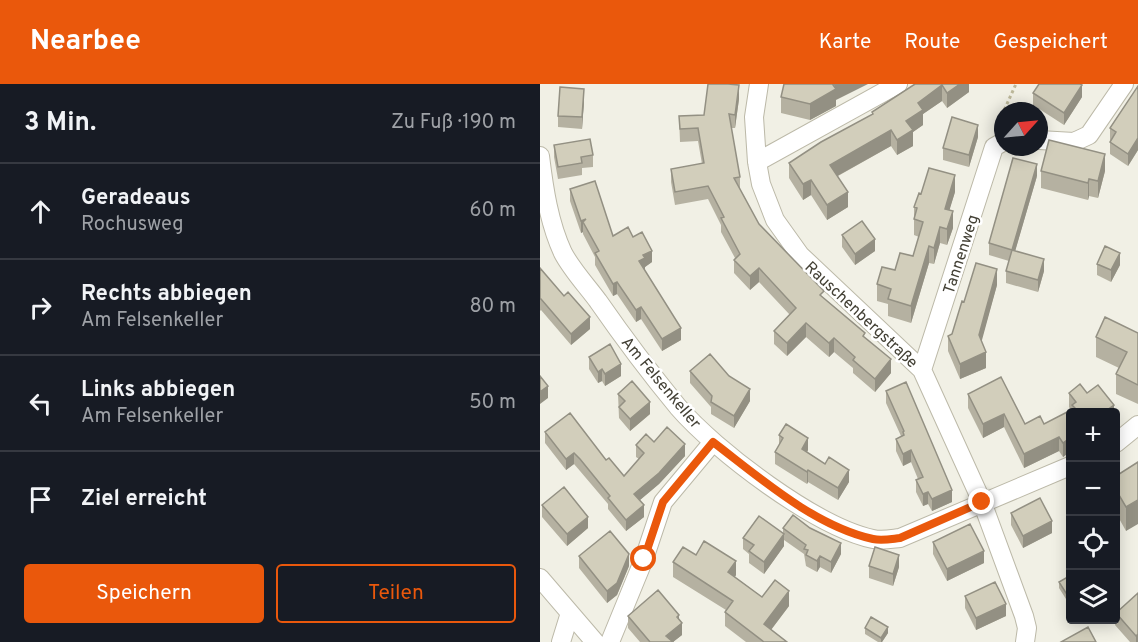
<!DOCTYPE html>
<html lang="de">
<meta charset="utf-8">
<style>
body{margin:0;font-family:Overpass,sans-serif;background:#20242c;color:#f1f3f6}
.controls{position:absolute;right:18px;bottom:18px;display:grid;overflow:hidden;border-radius:6px;box-shadow:0 3px 15px #0003}
.controls button{width:54px;height:54px;display:grid;place-items:center;padding:0;border:0;border-bottom:2px solid #363941;background:#171b24;color:#f1f3f6;font:30px sans-serif}
.compass{position:absolute;left:454px;top:18px;width:54px;height:54px;border-radius:50%;background:#171b24;box-shadow:0 3px 15px #0003;rotate:63deg}
.stop{position:absolute;width:18px;height:18px;margin:-14px;border:4px solid #ea580c;border-radius:50%;background:#fff}
.stop.end{background:#ea580c;border-color:#fff;box-shadow:0 2px 6px #0008}
.list{margin:0;padding:0;list-style:none}
h2{display:flex;justify-content:space-between;align-items:center;height:78px;margin:0;padding:0 24px;font-size:26px}
h2 small{font-size:20px;font-weight:400;color:#9ea1a6}
.list li{display:grid;grid-template-columns:39px 1fr auto;gap:18px;align-items:center;box-sizing:border-box;height:96px;padding:0 24px;border-top:2px solid #363941}
.list b{display:block;font-size:22px;white-space:nowrap}
.list p{margin:0;font-size:20px;white-space:nowrap;color:#9ea1a6}
.list em{font-size:20px;font-style:normal;color:#9ea1a6}
.actions{display:flex;gap:12px;padding:18px 24px}
.actions a{flex:1;padding:14px 0;border:2px solid #ea580c;border-radius:6px;text-align:center;font-size:21px;color:#ea580c}
.actions .main{background:#ea580c;color:#fff}
.icon{flex:none;width:33px;height:33px;fill:none;stroke:currentColor;stroke-width:2;stroke-linecap:round;stroke-linejoin:round}
.map{position:relative;flex:none;width:598px;height:558px;overflow:hidden}
header{display:flex;align-items:center;gap:36px;box-sizing:border-box;height:84px;padding:0 30px;background:#ea580c;color:#fff}
header strong{font-size:28px}
nav{display:flex;gap:33px;margin-inline-start:auto;font-size:21px}
main{display:flex}
aside{flex:1;background:#171b24}
.map>svg:first-child{display:block}
.lines{fill:none;stroke-linecap:round;stroke-linejoin:round}
.minor-casing{stroke:#bcb9a8;stroke-width:20}
.path{stroke:#bcb89a;stroke-width:3;stroke-dasharray:3 3;stroke-linecap:butt}
.minor{stroke:#fff;stroke-width:18}
.wall{fill:#b5b1a1}
.shaded-wall{fill:#939083}
.building{fill:#d2cebb;stroke:#939083;stroke-width:1.5}
.route{stroke:#ea580c;stroke-width:8}
.labels{text-anchor:middle;stroke-width:5;stroke-linejoin:round;paint-order:stroke}
.street-label{font-size:16px;fill:#434035;stroke:#fff}
</style>
<header>
<strong>Nearbee</strong>
<nav><a>Karte</a><a>Route</a><a>Gespeichert</a></nav>
</header>
<main>
<aside>
<h2>3 Min.<small>Zu Fuß · 190 m</small></h2>
<ul class="list">
<li><svg class="icon" aria-label="ahead" viewBox="0 0 24 24"><path d="M12 20V5M6 11l6-6 6 6"/></svg><div><b>Geradeaus</b><p>Rochusweg</p></div><em>60 m</em></li>
<li><svg class="icon" aria-label="right" viewBox="0 0 24 24"><path d="M7 20v-9h11M14 6l5 5-5 5"/></svg><div><b>Rechts abbiegen</b><p>Am Felsenkeller</p></div><em>80 m</em></li>
<li><svg class="icon" aria-label="left" viewBox="0 0 24 24"><path d="M17 20v-9H6M10 6l-5 5 5 5"/></svg><div><b>Links abbiegen</b><p>Am Felsenkeller</p></div><em>50 m</em></li>
<li><svg class="icon" aria-label="arrive" viewBox="0 0 24 24"><path d="M6 21V4h12l-3 4 3 4H6"/></svg><div><b>Ziel erreicht</b></div></li>
</ul>
<div class="actions"><a class="main">Speichern</a><a>Teilen</a></div>
</aside>
<div class="map">
<svg width="598" height="558" viewBox="0 0 598 558">
<rect width="100%" height="100%" fill="#f1f0e5"/>
<g class="lines">
<defs>
<path id="minor" d="M219,0L214,33L217,78L221,100L235,136L260,171L382,286L442,418L484,532L487,544L485,558
M499,56L534,58L549,51L584,0
M0,72C4,105 9,139 23,169C32,186 47,202 58,217C83,253 110,289 138,323C176,367 276,443 333,455C342,457 351,455 360,454L530,382
M217,78L358,0
M382,286L454,63L463,58
M576,359L598,341
M0,494L55,558
M21,558L30,529
M70,558L104,475L123,418L173,358"/>
</defs>
<!-- minor casing -->
<use href="#minor" class="minor-casing"/>
<!-- path -->
<path class="path" d="M457,42L476,0"/>
<!-- minor -->
<use href="#minor" class="minor"/>
</g>
<!-- wall -->
<path class="wall" d="M375,0H429V8L407,24L402,17L383,30V41L373,48V62L357,71L351,62L298,92L308,123L287,136L271,111L263,116L249,94V79L332,31V28Z
M598,2V66L588,82L570,70V58L571,57L570,56V44Z
M493,9L542,13L524,41L493,21Z
M241,13L296,16V22L270,36L241,29Z
M199,15L195,44H191L200,93V105L219,140L284,215L325,254L351,289L335,308L313,289V284L294,268L289,273L266,253L247,272L234,260V247L250,231L219,198L210,206L194,189V176L195,174L181,148V141L168,115L135,121L131,98V85L162,80L158,57L140,58L139,32L164,31Z
M44,17L42,45L18,43V32Z
M438,53L429,83L403,76V64Z
M14,61L53,71V83L42,84V91L18,95L14,73Z
M501,87H565L558,114L549,112L548,116L501,104Z
M497,92L475,167L504,187L498,208L466,199V187L469,177L449,171V159Z
M30,105L73,152L93,153L112,178L105,183L104,186L141,256L122,267L101,235L96,238L77,210L73,212L55,181V173L43,150V148L41,149L30,117Z
M415,108L409,126L413,144L407,161L400,159L394,180L389,179L371,239L348,232V220L337,217V200L373,172L379,153L374,151V123Z
M302,151L335,167L315,181L302,163Z
M557,180L580,181L571,198L557,191Z
M0,184L50,245L31,261L1,226L0,227Z
M457,201L441,257L446,284L420,295L408,267V252L412,250L424,218Z
M598,249V320L576,310V290L579,284L556,273V253Z
M49,273L81,292L65,302L62,297L58,299L49,285Z
M150,287L210,317L194,344L171,330V323L150,299Z
M346,307L412,418L392,427L388,420L383,422L376,408V396L378,395L371,378L363,382L356,367V355L361,352L346,319Z
M529,309H547L574,328H531V367L523,373L519,367L484,384L464,343L443,354L428,324V310L485,340H504L531,326L529,323Z
M78,310L110,330L90,347L79,334Z
M5,348L66,376L84,392L99,375L96,373V361L114,358L145,372L119,400L100,416L104,433L86,447L68,425V420L40,387L34,380L26,386L5,359Z
M239,351L268,366L267,368L285,380L309,398L298,416L268,398L267,400L235,380V368L239,361Z
M598,378L586,447L576,429V392Z
M531,389V424L527,414V391Z
M2,421L48,444L27,462L2,433Z
M471,429L512,449L483,464L471,441Z
M243,444L301,470L291,489L280,483L277,488L266,482L264,470L244,456V462L224,490L209,479V470L203,465V454L243,450Z
M393,458L444,479L407,497L393,470Z
M156,471L196,491L195,493L222,513L249,522L231,546L247,558H206L185,542V528L186,526L133,493V478Z
M39,472L89,482L77,511L67,519L39,484Z
M329,482L359,483L353,502L329,494Z
M531,491V513L526,515L519,504V498Z
M598,509V558H590L575,541L576,529Z
M425,512L466,532L436,546L425,524Z
M88,532L139,535L142,551L133,558H100L88,544Z
M325,544L348,549L342,558H338L325,550Z"/>
<!-- shaded-wall -->
<path class="shaded-wall" d="M296,0H328L296,16V22L270,36V20Z
M420,0H429V8L407,24V9Z
M199,1V15L195,44V31Z
M402,1V17L383,30V41L373,48V62L357,71V56L366,37L378,19Z
M542,1V13L524,41V29Z
M44,5V17L42,45V33Z
M438,41V53L429,83V71Z
M351,46V62L290,96V81Z
M598,54V66L588,82V70Z
M565,70V87L558,114V97Z
M497,80V92L472,178V166Z
M415,91V108L405,141V125Z
M549,95V112L548,116V99Z
M271,96V111L263,116V100Z
M308,108V123L287,136V121Z
M413,127V144L407,161V145Z
M46,135L43,138V148L41,149V137Z
M400,143V159L394,180V164Z
M335,155V167L315,181V170Z
M389,162V179L371,239V222Z
M112,167V178L105,183V186L99,177L103,171Z
M580,169V181L571,198V186Z
M504,175V187L498,208V196Z
M219,184V198L210,206V192Z
M457,185V201L439,267V251Z
M77,198V210L73,212V200Z
M101,223V235L96,238V226Z
M50,233V245L31,261V250Z
M266,239V253L247,272V259Z
M141,244V256L122,267V255Z
M294,254V268L289,273V259Z
M446,268V284L420,295V280Z
M351,275V289L335,308V295Z
M81,280V292L65,302V290Z
M62,285V297L58,299V288Z
M8,302V314L0,320V308Z
M210,305V317L194,344V332Z
M110,318V330L90,347V335Z
M574,321V328H564Z
M464,330V343L443,354V340Z
M519,353V367L484,384V370Z
M531,353V367L523,373V359Z
M268,354V366L262,377V365Z
M145,360V372L119,400L94,421V410Z
M371,366V378L363,382V370Z
M34,369V380L26,386V375Z
M268,386V398L267,400V388Z
M309,386V398L298,416V404Z
M412,406V418L392,427V415Z
M388,408V420L383,422V410Z
M598,416V440L586,447V423Z
M104,421V433L86,447V436Z
M48,433V444L27,462V450Z
M512,437V449L483,464V452Z
M244,450V462L224,490V478Z
M301,459V470L291,489V478Z
M444,467V479L407,497V485Z
M89,470V482L77,511L67,519V507Z
M359,471V483L353,502V490Z
M280,472V483L277,488V477Z
M196,477V491L188,503V488Z
M531,506V513L526,515V509Z
M249,507V522L224,555V540Z
M466,520V532L436,546V534Z
M139,531V541L142,539V551L133,558L126,552Z
M348,543V549L342,558H341V554Z
M598,550V558H596V552Z"/>
<!-- building -->
<path class="building" d="M168,0H188L199,1L195,31L189,30L200,93L194,94L219,140L284,207L280,211L325,249L323,252L351,275L335,295L313,276L315,273L294,254L289,259L266,239L247,259L234,247L256,224L219,184L210,192L194,176L200,170L181,134L184,133L168,102L135,108L131,85L164,79L158,44L140,45L139,32L164,31Z
M244,0H296L293,1L296,5L270,20L241,13Z
M375,0H420L407,9L402,1L378,19L383,26L366,37L373,46L357,56L351,46L290,81L308,108L287,121L271,96L263,100L249,79L281,58L333,30L332,28Z
M499,0H540L542,1L524,29L493,9Z
M598,2V54L588,70L570,58L576,48L570,44Z
M20,3L44,5L42,33L18,32Z
M412,33L438,41L429,71L403,64Z
M50,55L53,71L41,73L42,79L18,83L14,61Z
M509,56L565,70L558,97L549,95L548,99L501,87Z
M473,74L497,80L472,166L449,159Z
M389,84L415,91L405,125L413,127L407,145L400,143L394,164L389,162L371,222L348,215L351,205L337,200L342,183L355,186L360,169L373,172L383,138L374,135L377,124L374,123L379,109L381,110Z
M55,97L73,152L88,143L93,153L102,148L112,167L103,171L105,174L99,177L141,244L122,255L101,223L96,226L77,198L73,200L55,169L59,167L43,138L46,135L41,137L30,105Z
M322,137L335,155L315,170L302,151Z
M565,162L580,169L571,186L557,180Z
M472,166L504,175L498,196L466,187Z
M436,179L457,185L439,251L446,268L420,280L408,252L412,250L422,217L424,218Z
M0,184L24,212L28,208L50,233L31,250L1,215H0Z
M565,233L598,249V301L576,290L587,268L556,253Z
M70,260L81,280L65,290L62,285L58,288L49,273Z
M170,270L189,292L210,305L194,332L171,318L172,312L150,287Z
M0,292L8,302L0,308Z
M461,293L485,340L500,332L504,340L535,324L532,321L536,318L529,309L540,300L547,309L558,301L574,321L564,328H531V353L523,359L519,353L484,370L464,330L443,340L428,310Z
M92,297L110,318L90,335L79,323L85,317L78,310Z
M366,298L412,406L392,415L388,408L383,410L376,396L383,393L371,366L363,370L356,355L364,351L363,348L364,347L346,307Z
M30,329L66,376L69,374L84,392L104,369L96,361L106,350L114,358L127,343L145,360L119,389L94,410L104,421L86,436L68,414L70,412L40,375L34,369L26,375L5,348Z
M246,340L268,354L262,365L285,380L289,373L309,386L298,404L268,386L267,388L235,368L243,354L239,351Z
M598,378V416L586,423L576,406V392Z
M531,389V400L527,391Z
M24,403L48,433L27,450L2,421Z
M500,414L512,437L483,452L471,429Z
M253,431L270,444L301,459L291,478L280,472L277,477L266,471L268,466L264,465L266,461L243,444Z
M219,432L244,450L224,478L209,467L214,461L203,454Z
M430,440L444,467L407,485L393,458Z
M70,447L89,470L77,499L67,507L39,472Z
M164,457L196,477L188,488L222,513L235,496L249,507L224,540L247,558H224L185,528L193,517L133,478L143,463L156,471Z
M335,463L359,471L353,490L329,482Z
M531,491V506L526,509L519,498Z
M455,498L466,520L436,534L425,512Z
M118,506L139,531L137,533L142,539L126,552L133,558H110L88,532Z
M598,509V550L596,552L576,529Z
M331,533L348,543L341,554L325,544Z
M548,543L556,558H521Z"/>
<g class="lines">
<!-- route -->
<path class="route" d="M104,475L123,418L173,358C219,393 274,442 333,455C342,457 351,455 360,454L442,418"/>
</g>
<g class="labels">
<!-- street labels -->
<g class="street-label">
<text transform="translate(420 170) rotate(-72)" y="6">Tannenweg</text>
<text transform="translate(322 230) rotate(43)" y="6">Rauschenbergstraße</text>
<text transform="translate(122 298) rotate(50)" y="6">Am Felsenkeller</text>
</g>
</g>
</svg>
<div class="controls">
<button>+</button>
<button>−</button>
<button><svg class="icon" aria-label="locate" viewBox="0 0 24 24"><circle cx="12" cy="12" r="6"/><path d="M12 2v4M12 18v4M2 12h4M18 12h4"/></svg></button>
<button><svg class="icon" aria-label="layers" viewBox="0 0 24 24"><path d="M12 4l9 5-9 5-9-5zM3 14l9 5 9-5"/></svg></button>
</div>
<svg class="compass" viewBox="-18 -18 36 36"><path d="M0-13l5 13h-10z" fill="#e53935"/><path d="M0 13l5-13h-10z" fill="#9ea1a6"/></svg>
<div class="stop" style="left:104px;top:475px"></div>
<div class="stop end" style="left:442px;top:418px"></div>
</div>
</main>
